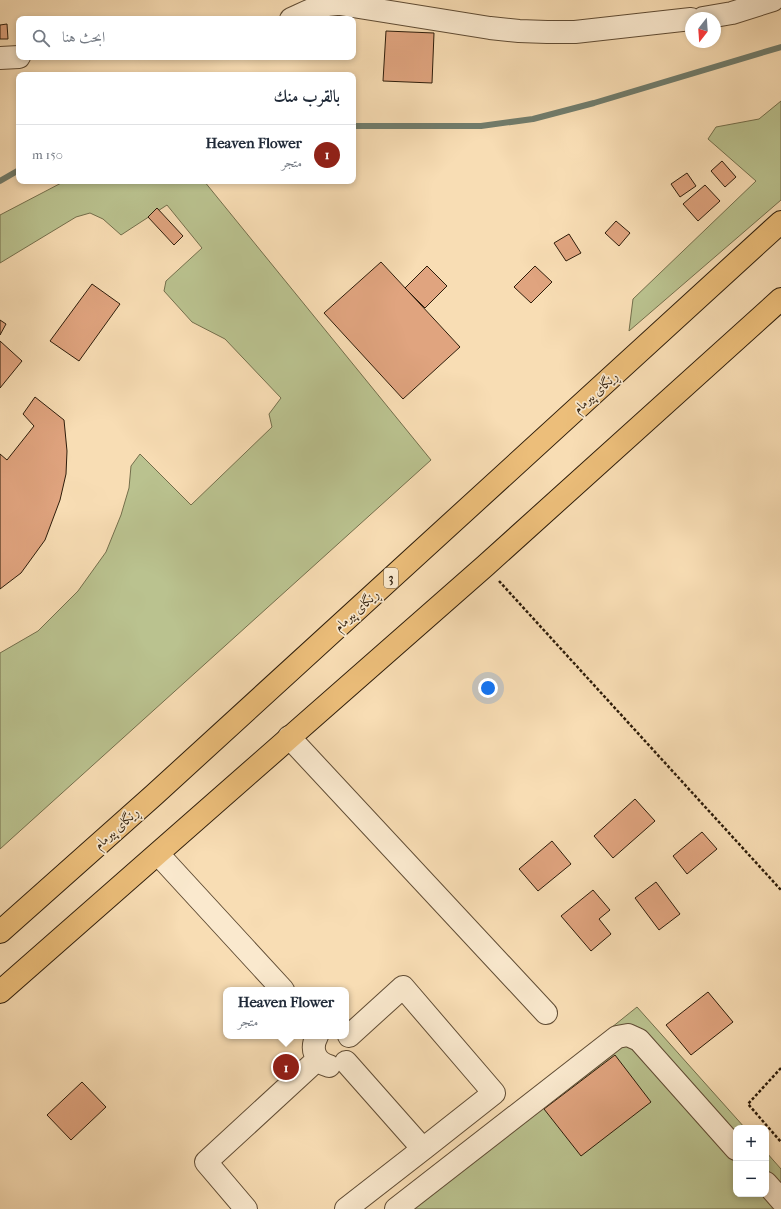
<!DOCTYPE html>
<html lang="ar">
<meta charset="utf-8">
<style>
body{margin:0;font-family:"IM FELL French Canon",Amiri,serif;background:#f2f2f3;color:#1f2937;direction:rtl}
.controls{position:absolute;right:12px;bottom:12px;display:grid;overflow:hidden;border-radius:8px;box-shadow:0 2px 6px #0003}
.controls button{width:36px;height:36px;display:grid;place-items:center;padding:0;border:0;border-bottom:1px solid #e0e1e3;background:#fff;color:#1f2937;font:20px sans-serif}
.compass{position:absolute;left:685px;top:12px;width:36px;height:36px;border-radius:50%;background:#fff;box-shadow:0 2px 6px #0003;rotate:197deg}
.you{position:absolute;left:488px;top:688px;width:14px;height:14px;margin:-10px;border:3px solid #fff;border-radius:50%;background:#1a73e8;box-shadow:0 0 0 6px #1a73e833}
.badge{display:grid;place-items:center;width:26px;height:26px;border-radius:50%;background:#8f2418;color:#fff;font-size:13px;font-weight:700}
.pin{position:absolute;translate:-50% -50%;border:2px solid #fff;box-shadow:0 1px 4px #0006}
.popup{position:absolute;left:223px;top:987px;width:126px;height:52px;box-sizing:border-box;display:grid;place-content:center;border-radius:8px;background:#fff;filter:drop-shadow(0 1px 3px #0005);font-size:13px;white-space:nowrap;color:#747a83}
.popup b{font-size:15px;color:#1f2937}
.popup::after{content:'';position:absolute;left:50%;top:100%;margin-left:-8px;border:8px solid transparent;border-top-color:#fff}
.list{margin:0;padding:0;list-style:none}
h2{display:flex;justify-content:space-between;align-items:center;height:52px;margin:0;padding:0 16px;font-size:17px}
h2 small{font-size:13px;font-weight:400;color:#747a83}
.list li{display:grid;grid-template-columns:26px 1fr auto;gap:12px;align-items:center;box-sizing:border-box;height:60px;padding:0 16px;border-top:1px solid #e0e1e3}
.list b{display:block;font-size:15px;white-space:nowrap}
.list p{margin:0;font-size:13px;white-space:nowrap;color:#747a83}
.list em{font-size:13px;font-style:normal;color:#747a83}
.icon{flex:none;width:22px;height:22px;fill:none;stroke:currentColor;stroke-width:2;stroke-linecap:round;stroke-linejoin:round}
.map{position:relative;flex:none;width:781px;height:1209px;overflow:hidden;direction:ltr}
.search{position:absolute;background:#fff;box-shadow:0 2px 6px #0003;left:16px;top:16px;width:340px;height:44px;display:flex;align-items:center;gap:10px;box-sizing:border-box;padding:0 14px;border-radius:8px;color:#747a83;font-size:15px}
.panel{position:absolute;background:#fff;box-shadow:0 2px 6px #0003;left:16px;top:72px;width:340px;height:112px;border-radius:8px;direction:rtl}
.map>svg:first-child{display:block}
.green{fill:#bac28f;stroke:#746f4c}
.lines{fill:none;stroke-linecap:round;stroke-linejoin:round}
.stream{stroke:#707c6c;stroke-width:6}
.building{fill:#e0a47f;stroke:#2d1c0a}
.minor-casing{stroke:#604c34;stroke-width:24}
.highway-casing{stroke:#2d1c0a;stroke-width:24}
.path{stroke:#2d1c0a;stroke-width:2.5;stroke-dasharray:3 2;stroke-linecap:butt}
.minor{stroke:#fae9ce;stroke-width:22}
.highway{stroke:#ecbe7a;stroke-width:22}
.labels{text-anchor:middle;stroke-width:3.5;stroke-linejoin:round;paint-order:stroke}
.shield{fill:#fae9ce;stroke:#6a5a45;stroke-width:1}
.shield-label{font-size:12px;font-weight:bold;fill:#2d1c0a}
.street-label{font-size:13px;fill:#2d1c0a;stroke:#fae9ce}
</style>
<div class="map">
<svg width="781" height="1209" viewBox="0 0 781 1209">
<rect width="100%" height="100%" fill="#f8ddb4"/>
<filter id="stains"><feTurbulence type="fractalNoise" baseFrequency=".005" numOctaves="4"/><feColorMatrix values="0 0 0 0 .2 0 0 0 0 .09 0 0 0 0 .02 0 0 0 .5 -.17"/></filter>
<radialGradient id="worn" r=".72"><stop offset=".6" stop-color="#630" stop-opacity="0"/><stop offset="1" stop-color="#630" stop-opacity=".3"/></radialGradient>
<!-- green -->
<path class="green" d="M781,101V200L629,331L633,299L756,181L708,139L716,127L759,119Z
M65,181H204L431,460L0,849V653L38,631L78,591L106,552L121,515L129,488L131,466L140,454L191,505L272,427L269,414L281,398L225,339L192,322L164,291L166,281L202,248L167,205L121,235L103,219L90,213L76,217L0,263V215Z
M637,1007L745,1128H736V1194H766V1152L781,1169V1209H386Z"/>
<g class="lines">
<!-- stream -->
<path class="stream" d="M353,126H481L533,119L594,103L781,47
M0,181L19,170"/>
</g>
<!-- building -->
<path class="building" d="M7,24L8,39H0V25Z
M386,31L434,33L432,83L383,81Z
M722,161L736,177L725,187L711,171Z
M687,173L696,186L680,197L671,184Z
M705,185L720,201L698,221L683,204Z
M157,208L183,236L174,245L148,217Z
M616,221L630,233L619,246L605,233Z
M569,234L581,253L566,261L554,243Z
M381,262L460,347L403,399L324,313Z
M427,266L447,286L425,308L405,288Z
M535,266L552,282L531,303L514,287Z
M92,284L120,304L79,361L50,341Z
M0,320L6,324L0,335Z
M0,341L22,361L0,388Z
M35,397L64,420L67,451L66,474L60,500L45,540L21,573L0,589V454L7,460L34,426L23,414Z
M635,799L655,821L613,858L594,836Z
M702,832L717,849L687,874L673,856Z
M552,841L571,864L538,891L519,869Z
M656,882L680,914L659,930L635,898Z
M593,890L610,910L599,919L611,934L591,951L561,916Z
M708,992L733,1022L691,1055L666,1025Z
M615,1055L651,1102L581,1156L544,1109Z
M82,1082L106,1107L71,1140L47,1115Z"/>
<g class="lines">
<defs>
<path id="minor" d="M703,18L732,13L773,0
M291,19C307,12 322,3 340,4L490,28L519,31L547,32H575L691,19
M0,58L19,57
M289,737L546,1013
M158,854L283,990
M317,1036C310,1049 315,1062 329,1066
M349,1036L403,987L494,1093L423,1149
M346,1062L423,1149L346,1209
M766,1183L781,1200
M246,1209L206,1162L318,1059
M396,1209L617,1037L628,1035L639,1040L736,1149"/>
<path id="highway" d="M0,932L154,795L781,222
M0,992L485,566L781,299"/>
</defs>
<!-- minor casing -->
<use href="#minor" class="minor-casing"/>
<!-- highway casing -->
<use href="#highway" class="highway-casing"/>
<!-- path -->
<path class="path" d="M499,581L781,890
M781,1068L748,1104L781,1142"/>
<!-- minor -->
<use href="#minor" class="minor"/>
<!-- highway -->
<use href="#highway" class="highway"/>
</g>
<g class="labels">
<!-- shield labels -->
<rect class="shield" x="384" y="568" width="14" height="20" rx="3"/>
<g class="shield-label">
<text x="391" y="582">3</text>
</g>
<!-- street labels -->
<g class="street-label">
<text transform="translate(595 392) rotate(-42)" y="5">ڕێگای پیرمام</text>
<text transform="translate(356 610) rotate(-42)" y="5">ڕێگای پیرمام</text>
<text transform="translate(116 828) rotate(-42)" y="5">ڕێگای پیرمام</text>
</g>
</g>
<rect width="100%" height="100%" filter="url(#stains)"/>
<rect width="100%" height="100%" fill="url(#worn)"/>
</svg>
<div class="controls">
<button>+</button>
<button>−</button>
</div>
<svg class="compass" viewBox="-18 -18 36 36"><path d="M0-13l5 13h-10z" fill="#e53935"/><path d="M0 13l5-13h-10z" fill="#747a83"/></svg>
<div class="you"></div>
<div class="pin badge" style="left:286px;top:1067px">1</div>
<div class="popup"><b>Heaven Flower</b>متجر</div>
<div class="search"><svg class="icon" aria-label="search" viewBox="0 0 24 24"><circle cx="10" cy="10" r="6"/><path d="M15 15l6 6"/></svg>ابحث هنا</div>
<section class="panel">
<h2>بالقرب منك<small></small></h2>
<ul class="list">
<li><span class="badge">1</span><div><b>Heaven Flower</b><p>متجر</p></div><em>150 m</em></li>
</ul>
</section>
</div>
